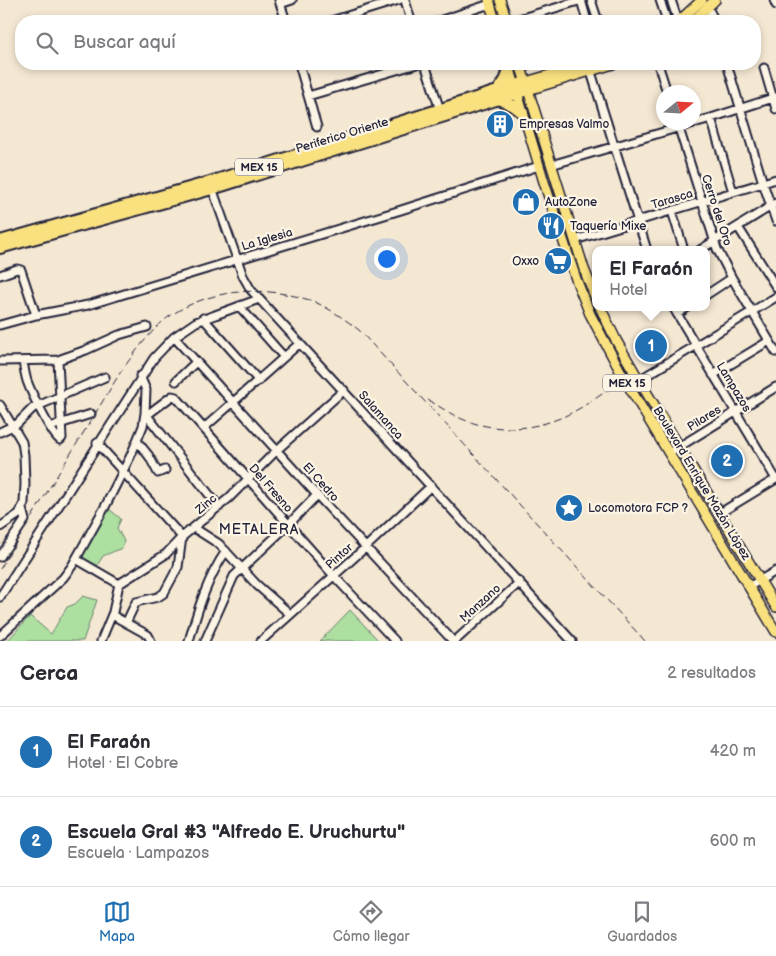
<!DOCTYPE html>
<html lang="es">
<meta charset="utf-8">
<style>
body{margin:0;font-family:"Balsamiq Sans",sans-serif;background:#f7f7f7;color:#2b2b33}
.compass{position:absolute;left:656px;top:85px;width:45px;height:45px;border-radius:50%;background:#fff;box-shadow:0 2px 8px #0003;rotate:72deg}
.you{position:absolute;left:386px;top:258px;width:18px;height:18px;margin:-12px;border:4px solid #fff;border-radius:50%;background:#1a73e8;box-shadow:0 0 0 8px #1a73e833}
.badge{display:grid;place-items:center;width:32px;height:32px;border-radius:50%;background:#1f6fb2;color:#fff;font-size:16px;font-weight:700}
.pin{position:absolute;translate:-50% -50%;border:2px solid #fff;box-shadow:0 1px 5px #0006}
.popup{position:absolute;left:592px;top:246px;width:118px;height:65px;box-sizing:border-box;display:grid;place-content:center;border-radius:10px;background:#fff;filter:drop-shadow(0 1px 4px #0005);font-size:16px;white-space:nowrap;color:#7c7c81}
.popup b{font-size:19px;color:#2b2b33}
.popup::after{content:'';position:absolute;left:50%;top:100%;margin-left:-10px;border:10px solid transparent;border-top-color:#fff}
.list{margin:0;padding:0;list-style:none}
h2{display:flex;justify-content:space-between;align-items:center;height:65px;margin:0;padding:0 20px;font-size:21px}
h2 small{font-size:16px;font-weight:400;color:#7c7c81}
.list li{display:grid;grid-template-columns:32px 1fr auto;gap:15px;align-items:center;box-sizing:border-box;height:90px;padding:0 20px;border-top:1px solid #e1e1e2}
.list b{display:block;font-size:19px;white-space:nowrap}
.list p{margin:0;font-size:16px;white-space:nowrap;color:#7c7c81}
.list em{font-size:16px;font-style:normal;color:#7c7c81}
.icon{flex:none;width:28px;height:28px;fill:none;stroke:currentColor;stroke-width:2;stroke-linecap:round;stroke-linejoin:round}
.map{position:relative;flex:none;width:776px;height:641px;overflow:hidden}
.search{position:absolute;background:#fff;box-shadow:0 2px 8px #0003;left:15px;right:15px;top:15px;height:55px;display:flex;align-items:center;gap:12px;box-sizing:border-box;padding:0 18px;border-radius:20px;color:#7c7c81;font-size:19px}
.sheet{height:245px;background:#fff}
nav{display:flex;justify-content:space-around;align-items:center;box-sizing:border-box;height:70px;border-top:1px solid #e1e1e2;background:#fff;font-size:14px;color:#7c7c81}
nav a{display:grid;justify-items:center;gap:2px}
nav .on{color:#1f6fb2}
.map>svg:first-child{display:block}
.green{fill:#acdfa0;stroke:#67806e}
.lines{fill:none;stroke-linecap:round;stroke-linejoin:round}
.minor-casing{stroke:#22223b;stroke-width:11}
.major-casing{stroke:#22223b;stroke-width:12}
.highway-casing{stroke:#22223b;stroke-width:14}
.minor{stroke:#fcf5e5;stroke-width:7}
.major{stroke:#fae180;stroke-width:9}
.highway{stroke:#fae180;stroke-width:10}
.rail{stroke:#22223b;stroke-width:1;stroke-dasharray:8 4;stroke-linecap:butt}
.labels{text-anchor:middle;stroke-width:4.5;stroke-linejoin:round;paint-order:stroke}
.shield{fill:#fcf5e5;stroke:#63616e;stroke-width:1}
.shield-label{font-size:11px;font-weight:bold;fill:#22223b}
.poi-label{font-size:12px;fill:#22223b;stroke:#fcf5e5;text-anchor:start}
.street-label{font-size:12px;fill:#22223b;stroke:#fcf5e5}
.neighbourhood-label{font-size:14px;letter-spacing:1px;fill:#22223b;stroke:#fcf5e5}
</style>
<div class="map">
<svg width="776" height="641" viewBox="0 0 776 641">
<rect width="100%" height="100%" fill="#f5e8d3"/>
<filter id="ink" filterUnits="userSpaceOnUse"><feTurbulence type="fractalNoise" baseFrequency=".02" numOctaves="2"/><feDisplacementMap in="SourceGraphic" scale="10" xChannelSelector="R" yChannelSelector="G"/><feConvolveMatrix kernelMatrix="1 2 1 2 8 2 1 2 1" color-interpolation-filters="sRGB"/></filter>
<g filter="url(#ink)">
<!-- green -->
<path class="green" d="M108,508L121,519L117,528L124,541L122,548L103,556L95,569L78,559Z
M83,596L97,600L83,641H7L30,616L51,634L67,607L75,604Z
M350,610L379,641H320Z"/>
<g class="lines">
<defs>
<path id="minor" d="M279,0L286,21
M405,0L411,21
M581,0L587,21
M591,0L598,21
M660,0L667,21
M671,0L678,21
M774,0L776,5
M280,4L292,0
M708,8L715,21
M331,21L399,0
M439,21L490,4
M512,21L582,0
M299,64L317,127
M425,64L441,113
M658,64L667,92
M727,64L763,183L776,221
M764,68L776,109
M591,72L647,250
M308,96L417,64
M711,118L733,192
M677,122L717,249L732,278L776,352
M551,165L711,118L776,97
M211,185L243,276L251,290L572,641
M672,211L684,250
M738,227L776,287
M575,240L776,179
M700,250L776,203
M0,275L17,269L21,270L36,315
M706,295L732,278
M239,306L284,357
M673,307L776,479
M677,314L688,307
M203,318L259,381
M0,325L36,315L88,305L401,210L539,166
M174,337L317,495L453,641
M0,361L58,360L86,350L119,335L147,327
M23,361C24,368 25,374 27,381C31,392 51,434 60,440L62,438L58,360
M713,375L769,341
M140,376L146,390L145,413L219,507
M639,380L776,297
M176,381L196,362
M0,405L22,442L24,455L25,484L24,503L19,514L0,527
M147,415L172,396L176,397L334,576L395,641
M50,427L91,414
M204,428L300,343
M0,432L17,424L33,408L105,377
M137,441L149,456L158,473L165,470
M97,443L182,537L178,567L164,593L158,597L136,602L126,623
M669,453L776,387
M720,513L776,479
M194,528L219,544L257,585L290,614
M0,557L25,520L22,509
M76,559L119,584
M750,586L776,571
M0,597L154,358L174,337L196,322L259,299
M112,615L148,635L151,641
M0,636L63,578L72,566L106,505L131,455L143,426L145,413
M101,641L113,612L119,584L166,554L182,537L229,498L277,450L344,390
M189,641C198,609 207,579 226,551
M205,641L234,576L288,525L317,495
M261,641L366,547L431,486
M455,641L520,582"/>
<path id="major" d="M489,0L495,21
M500,0L507,21
M679,21L702,0
M693,21L715,0
M520,64L584,269L596,299
M509,66L544,182L576,279L590,314L625,380L776,632
M526,82L587,64
M528,90L613,64
M600,307L617,342L639,380L776,607"/>
<path id="highway" d="M498,91L506,79L509,67
M498,99L514,106L523,113
M0,241L210,182L526,82
M0,248L212,189L528,90"/>
</defs>
<!-- minor casing -->
<use href="#minor" class="minor-casing"/>
<!-- major casing -->
<use href="#major" class="major-casing"/>
<!-- highway casing -->
<use href="#highway" class="highway-casing"/>
<!-- minor -->
<use href="#minor" class="minor"/>
<!-- major -->
<use href="#major" class="major"/>
<!-- highway -->
<use href="#highway" class="highway"/>
<!-- rail -->
<path class="rail" d="M428,400C439,406 450,414 462,419C491,431 526,431 555,420C578,412 598,396 618,384
M0,569L120,373C132,356 153,327 170,316C208,290 256,286 299,297C305,299 312,300 317,303C332,310 346,320 359,330L645,641"/>
</g>
</g>
<!-- icons -->
<defs>
<symbol id="building-disc" viewBox="-11 -11 22 22"><circle r="9.5" fill="#1f6fb2" stroke="#fcf5e5"/><path d="M-4-6H4V6H1V3H-1V6H-4ZM-2.5-4.3h1.7v1.8h-1.7ZM.8-4.3h1.7v1.8H.8ZM-2.5-1h1.7V.8h-1.7ZM.8-1h1.7V.8H.8Z" fill="#fff"/></symbol>
<symbol id="shop-disc" viewBox="-11 -11 22 22"><circle r="9.5" fill="#1f6fb2" stroke="#fcf5e5"/><path d="M-5-2.5h2.3a2.7 3.5 0 0 1 5.4 0H5L5.5 6h-11ZM-1.5-2.5h3a1.5 2.3 0 0 0-3 0Z" fill="#fff"/></symbol>
<symbol id="restaurant-disc" viewBox="-11 -11 22 22"><circle r="9.5" fill="#1f6fb2" stroke="#fcf5e5"/><path d="M-5-6h1v4h1v-4h1v4h1v-4h1v5L-1.5 .5V6h-2V.5L-5-1ZM5-6V6H3V1.5H1.5Q1.5-4 5-6Z" fill="#fff"/></symbol>
<symbol id="supermarket-disc" viewBox="-11 -11 22 22"><circle r="9.5" fill="#1f6fb2" stroke="#fcf5e5"/><path d="M-6-5.5h2.5l.6 2H6L4.5 2H-2.5L-4.4-4H-6ZM-1.5 3.2a1.3 1.3 0 1 0 .1 0ZM3 3.2a1.3 1.3 0 1 0 .1 0Z" fill="#fff"/></symbol>
<symbol id="sight-disc" viewBox="-11 -11 22 22"><circle r="9.5" fill="#1f6fb2" stroke="#fcf5e5"/><path d="M0-6L1.8-2.2L6-1.7L2.9 1.2L3.7 5.4L0 3.3L-3.7 5.4L-2.9 1.2L-6-1.7L-1.8-2.2Z" fill="#fff"/></symbol>
</defs>
<g fill-rule="evenodd">
<use href="#building-disc" x="484" y="108" width="32" height="32"/>
<use href="#shop-disc" x="510" y="186" width="32" height="32"/>
<use href="#restaurant-disc" x="535" y="210" width="32" height="32"/>
<use href="#supermarket-disc" x="542" y="245" width="32" height="32"/>
<use href="#sight-disc" x="553" y="492" width="32" height="32"/>
</g>
<g class="labels">
<!-- shield labels -->
<g class="shield">
<rect x="235" y="158.5" width="48" height="17" rx="4"/>
<rect x="603" y="374.5" width="48" height="17" rx="4"/>
</g>
<g class="shield-label">
<text x="259" y="171">MEX 15</text>
<text x="627" y="387">MEX 15</text>
</g>
<!-- poi labels -->
<g class="poi-label">
<text x="519" y="128">Empresas Valmo</text>
<text x="545" y="206">AutoZone</text>
<text x="570" y="230">Taquería Mixe</text>
<text x="539" y="265" text-anchor="end">Oxxo</text>
<text x="588" y="512">Locomotora FCP ?</text>
</g>
<!-- street labels -->
<g class="street-label">
<text transform="translate(342 135) rotate(-17)" y="4">Periferico Oriente</text>
<text transform="translate(672 199) rotate(-17)" y="4">Tarasca</text>
<text transform="translate(717 210) rotate(72)" y="4">Cerro del Oro</text>
<text transform="translate(267 239) rotate(-17)" y="4">La Iglesia</text>
<text transform="translate(734 387) rotate(59)" y="4">Lampazos</text>
<text transform="translate(381 415) rotate(48)" y="4">Salamanca</text>
<text transform="translate(704 418) rotate(-32)" y="4">Pilares</text>
<text transform="translate(321 482) rotate(48)" y="4">El Cedro</text>
<text transform="translate(702 483) rotate(59)" y="4">Boulevard Enrique Mazón López</text>
<text transform="translate(271 488) rotate(49)" y="4">Del Fresno</text>
<text transform="translate(206 504) rotate(-40)" y="4">Zinc</text>
<text transform="translate(339 556) rotate(-42)" y="4">Pintor</text>
<text transform="translate(480 603) rotate(-42)" y="4">Manzano</text>
</g>
<!-- neighbourhood labels -->
<g class="neighbourhood-label">
<text x="259" y="534">METALERA</text>
</g>
</g>
</svg>
<svg class="compass" viewBox="-18 -18 36 36"><path d="M0-13l5 13h-10z" fill="#e53935"/><path d="M0 13l5-13h-10z" fill="#7c7c81"/></svg>
<div class="you"></div>
<div class="pin badge" style="left:651px;top:346px">1</div>
<div class="popup"><b>El Faraón</b>Hotel</div>
<div class="pin badge" style="left:727px;top:461px">2</div>
<div class="search"><svg class="icon" aria-label="search" viewBox="0 0 24 24"><circle cx="10" cy="10" r="6"/><path d="M15 15l6 6"/></svg>Buscar aquí</div>
</div>
<section class="sheet">
<h2>Cerca<small>2 resultados</small></h2>
<ul class="list">
<li><span class="badge">1</span><div><b>El Faraón</b><p>Hotel · El Cobre</p></div><em>420 m</em></li>
<li><span class="badge">2</span><div><b>Escuela Gral #3 &quot;Alfredo E. Uruchurtu&quot;</b><p>Escuela · Lampazos</p></div><em>600 m</em></li>
</ul>
</section>
<nav>
<a class="on"><svg class="icon" aria-label="map" viewBox="0 0 24 24"><path d="M3 6l6-2 6 2 6-2v14l-6 2-6-2-6 2zM9 4v14M15 6v14"/></svg>Mapa</a>
<a><svg class="icon" aria-label="directions" viewBox="0 0 24 24"><path d="M12 3l9 9-9 9-9-9zM9 14v-3h6M13 9l2 2-2 2"/></svg>Cómo llegar</a>
<a><svg class="icon" aria-label="saved" viewBox="0 0 24 24"><path d="M7 4h10v16l-5-4-5 4z"/></svg>Guardados</a>
</nav>
